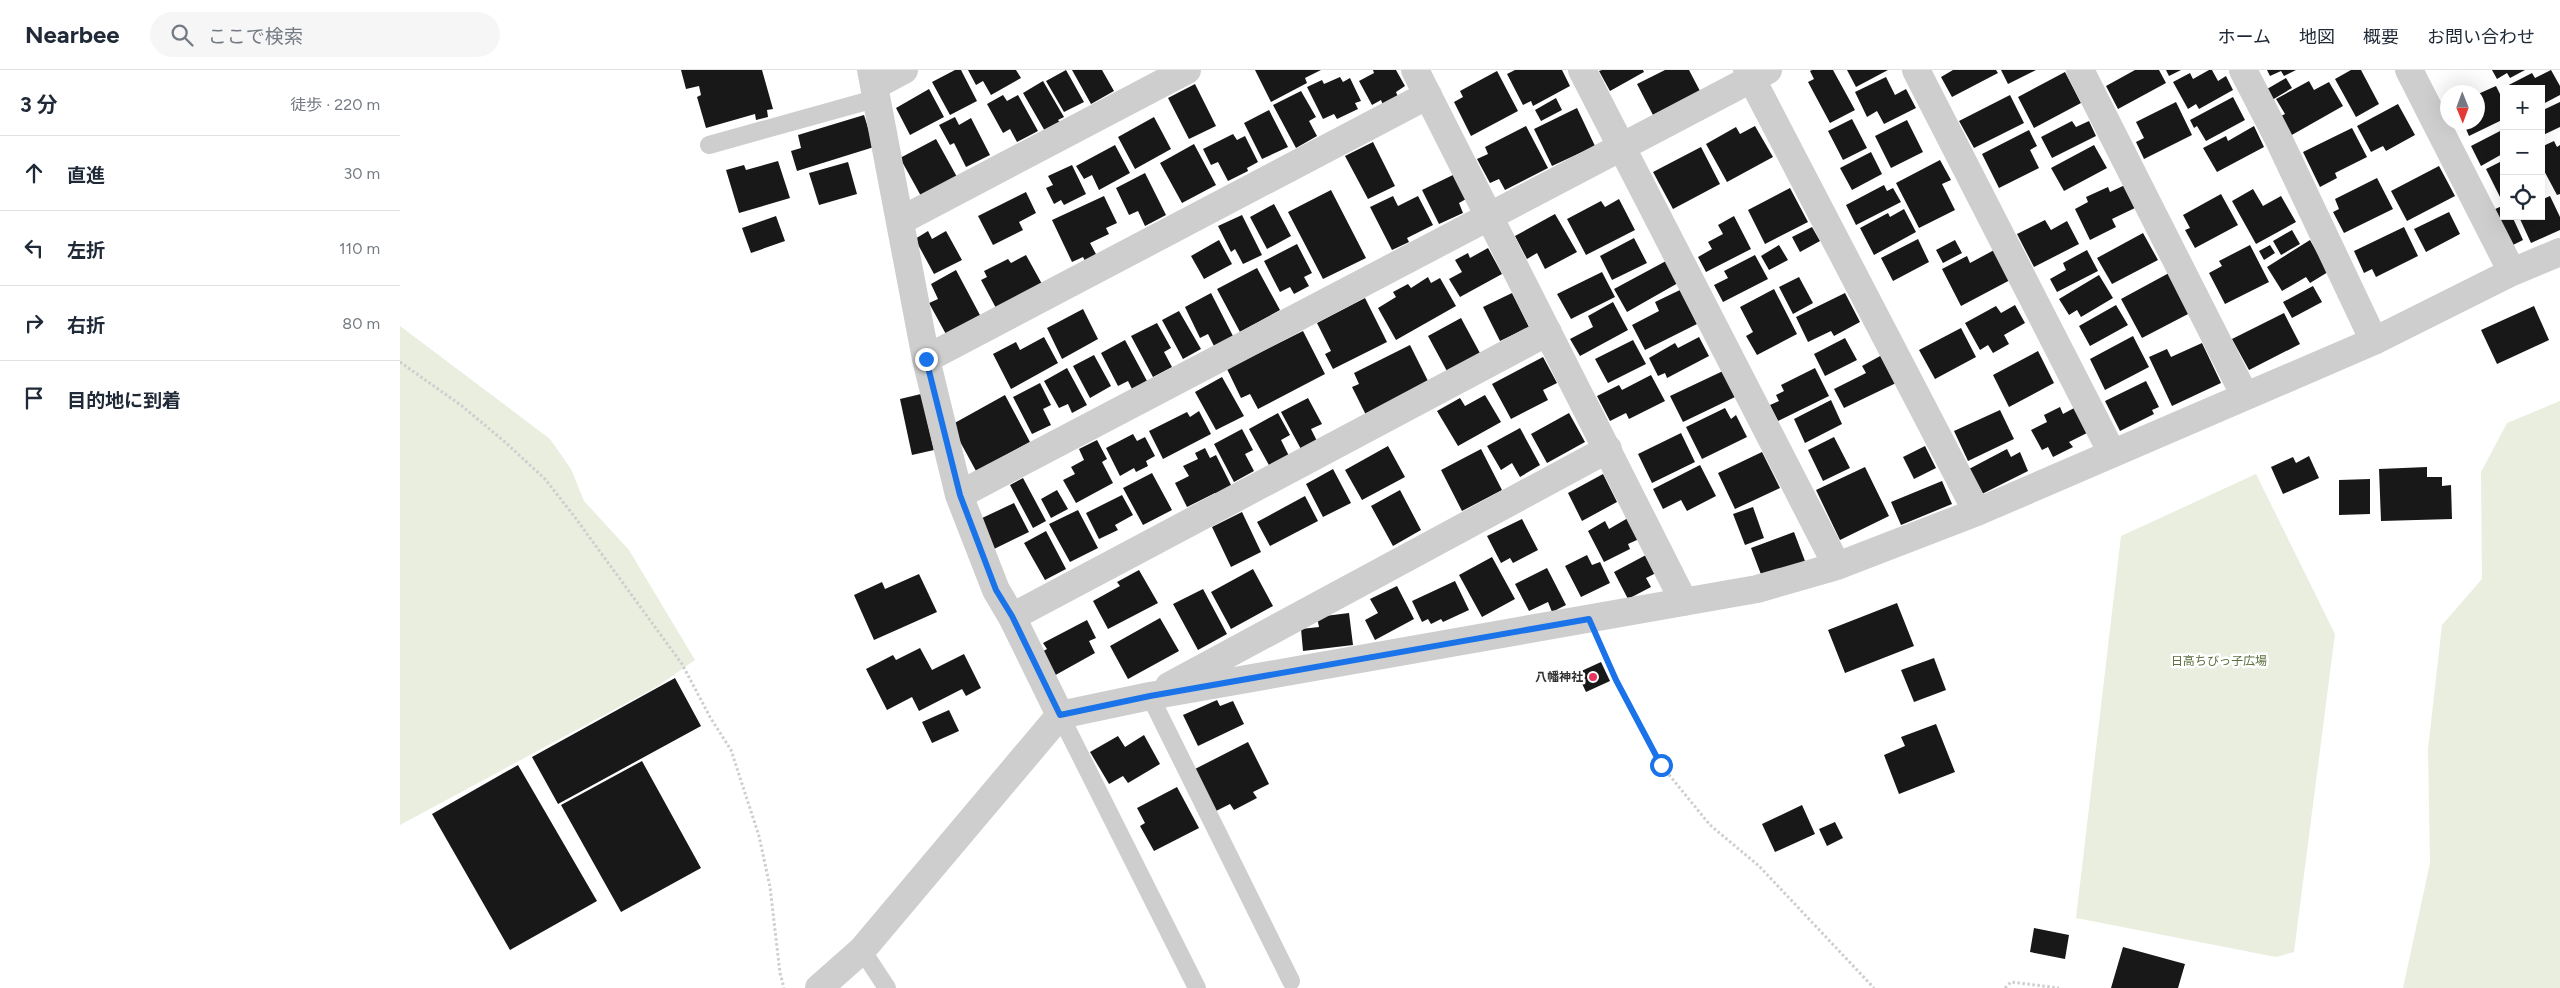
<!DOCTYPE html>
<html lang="ja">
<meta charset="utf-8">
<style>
body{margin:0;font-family:Figtree,"Noto Sans JP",sans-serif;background:#f6f6f7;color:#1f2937}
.controls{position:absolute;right:15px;top:15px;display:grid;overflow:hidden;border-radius:0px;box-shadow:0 5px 20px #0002}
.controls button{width:45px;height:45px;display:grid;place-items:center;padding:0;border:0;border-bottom:1px solid #e0e1e3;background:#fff;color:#1f2937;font:25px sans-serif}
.compass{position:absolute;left:2040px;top:15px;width:45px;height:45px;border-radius:50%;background:#fff;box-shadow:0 5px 20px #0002;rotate:179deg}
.stop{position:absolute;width:15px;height:15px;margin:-11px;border:4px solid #1a73e8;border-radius:50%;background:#fff}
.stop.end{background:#1a73e8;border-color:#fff;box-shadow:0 1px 5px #0008}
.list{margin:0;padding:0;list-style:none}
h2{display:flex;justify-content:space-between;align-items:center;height:65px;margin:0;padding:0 20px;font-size:21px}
h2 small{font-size:16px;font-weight:400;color:#747a83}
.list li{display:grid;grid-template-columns:32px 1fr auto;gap:15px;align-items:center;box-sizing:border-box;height:75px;padding:0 20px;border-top:1px solid #e0e1e3}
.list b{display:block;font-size:19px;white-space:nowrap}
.list em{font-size:16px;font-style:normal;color:#747a83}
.icon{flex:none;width:28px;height:28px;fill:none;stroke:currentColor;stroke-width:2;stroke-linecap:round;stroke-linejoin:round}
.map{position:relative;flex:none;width:2160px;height:918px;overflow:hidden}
header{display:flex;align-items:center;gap:30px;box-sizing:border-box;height:70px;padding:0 25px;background:#fff;border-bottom:1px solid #e0e1e3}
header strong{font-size:24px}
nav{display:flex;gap:28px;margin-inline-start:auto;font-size:18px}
.search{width:350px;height:45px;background:#f6f6f7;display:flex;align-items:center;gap:12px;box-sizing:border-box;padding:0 18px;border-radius:28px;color:#747a83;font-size:19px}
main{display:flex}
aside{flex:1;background:#fff}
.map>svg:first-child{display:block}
.green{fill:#e9eedf}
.building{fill:#181818}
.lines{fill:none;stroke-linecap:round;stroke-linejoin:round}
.path{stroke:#cecece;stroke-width:3;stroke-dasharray:2.5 2.5;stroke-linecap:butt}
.lane{stroke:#cecece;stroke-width:18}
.street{stroke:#cecece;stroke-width:28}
.route{stroke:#1a73e8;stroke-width:6}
.poi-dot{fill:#e7335d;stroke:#fff;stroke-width:2}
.labels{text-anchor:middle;stroke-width:5;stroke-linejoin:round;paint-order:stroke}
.park-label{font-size:12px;fill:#5b6e3d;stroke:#fff}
.poi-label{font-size:12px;font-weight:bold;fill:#313131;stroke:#fff;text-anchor:end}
</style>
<header>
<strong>Nearbee</strong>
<div class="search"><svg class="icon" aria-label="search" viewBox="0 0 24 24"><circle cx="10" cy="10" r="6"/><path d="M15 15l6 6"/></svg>ここで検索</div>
<nav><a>ホーム</a><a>地図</a><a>概要</a><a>お問い合わせ</a></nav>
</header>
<main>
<aside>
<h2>3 分<small>徒歩 · 220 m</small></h2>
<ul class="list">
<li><svg class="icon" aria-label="ahead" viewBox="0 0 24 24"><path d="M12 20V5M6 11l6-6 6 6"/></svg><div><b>直進</b></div><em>30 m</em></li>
<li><svg class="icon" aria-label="left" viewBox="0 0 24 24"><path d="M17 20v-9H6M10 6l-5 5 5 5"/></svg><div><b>左折</b></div><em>110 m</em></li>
<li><svg class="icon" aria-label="right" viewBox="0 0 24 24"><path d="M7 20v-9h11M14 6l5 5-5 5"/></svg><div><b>右折</b></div><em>80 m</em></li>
<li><svg class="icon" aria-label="arrive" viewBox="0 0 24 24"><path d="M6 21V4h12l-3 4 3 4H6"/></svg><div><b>目的地に到着</b></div></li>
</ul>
</aside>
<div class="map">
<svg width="2160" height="918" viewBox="0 0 2160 918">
<rect width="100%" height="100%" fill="#fff"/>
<!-- green -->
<path class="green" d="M0,256L150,369L171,399L184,431L229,480L295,590L258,616L0,755Z
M2160,331V918H2003L2030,793L2028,679L2042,555L2082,509L2081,402L2107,353Z
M1856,404L1935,564L1894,882L1876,887L1676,848L1721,466Z"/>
<!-- building -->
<path class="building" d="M281,0H362L373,39L367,40L368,47L356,50L355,44L306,58L297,27L301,25L299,16L286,19Z
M555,0H561L577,31L550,45L532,12Z
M568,0H616L621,8L591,25L583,11L576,15Z
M666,0L684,32L664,42L646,11Z
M672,0H702L714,21L691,34Z
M855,0H921L905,8L907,13L871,32Z
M973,0H996L1005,16L996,22L998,27L983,35L981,30L972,35L959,11L974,3Z
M1115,0H1162L1170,16L1133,36L1131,31L1123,35L1107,4Z
M1202,0H1243L1244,2L1210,21L1199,1Z
M1265,0H1289L1300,21L1253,45L1237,14Z
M1412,0H1433L1455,40L1430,53L1408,12L1414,9L1410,1Z
M1447,0H1488L1456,17Z
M1553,0H1596L1598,3L1552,27L1541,7Z
M1601,0H1636L1608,14Z
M1735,0H1759L1766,13L1718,39L1706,16Z
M1766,0H1781L1769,6Z
M1809,0H1812L1818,11L1826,6L1833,20L1799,39L1796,34L1788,39L1773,12L1790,3L1793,9Z
M1867,0H1896L1884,6L1881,1L1870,6Z
M1951,0H1961L1979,34L1956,47L1935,9Z
M2092,0H2125L2110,8L2107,3L2097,9Z
M2151,0L2160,16V25L2141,35V19H2104V24L2101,19L2132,3L2135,8Z
M1097,1L1118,41L1071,66L1054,32L1063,27L1060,21Z
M1665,2L1681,33L1634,58L1618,27Z
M940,7L943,12L950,8L961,31L955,33L958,39L937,49L934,44L923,49L907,17L922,10L924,14Z
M1486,7L1495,25L1506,19L1516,38L1484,54L1477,41L1467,47L1455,22Z
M1886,8L1892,18L1872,30L1867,19Z
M643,11L664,47L658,50L661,54L646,63L623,23Z
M1909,11L1914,20L1929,12L1943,36L1890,66L1879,47L1885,44L1876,29Z
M795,14L816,56L789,69L768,28Z
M2096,16L2104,32V49L2069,66L2063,52H2078V24Z
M529,19L544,47L510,65L496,38Z
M901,21L916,47L909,51L917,66L896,78L873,35Z
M603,25L607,31L618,25L638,61L617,72L610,59L603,63L587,34Z
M1610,25L1624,53L1574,78L1559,51Z
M1833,27L1845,50L1806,71L1797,56L1794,58L1790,50Z
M1156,28L1162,40L1141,51L1135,40Z
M1776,32L1792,65L1744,89L1736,72L1744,68L1736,52Z
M2160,32V57L2141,66V41Z
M1998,34L2015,65L1986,81L1983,76L1971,82L1957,56Z
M1177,38L1195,76L1152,96L1134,59Z
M869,40L888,77L862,89L844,53Z
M464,45L474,77L397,101L391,81L401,78L398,65Z
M555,47L559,55L571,48L590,85L566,97L554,73L550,75L539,55Z
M754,47L771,79L735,99L718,67Z
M1452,49L1467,78L1443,90L1428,61Z
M1507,50L1523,82L1491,98L1475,66Z
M1672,51L1676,57L1689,51L1696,66L1652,88L1641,67Z
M1126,56L1148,98L1105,120L1099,109L1090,113L1077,89L1088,84L1085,77Z
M1355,56L1373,87L1327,112L1306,74L1336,57L1340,64Z
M1854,56L1864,77L1817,102L1803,78L1826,66L1828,71Z
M1952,58L1967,87L1935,103L1937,108L1920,117L1903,82Z
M2104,59V83L2081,96L2071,76Z
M1629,60L1637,76L1630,80L1639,98L1599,118L1582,84Z
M833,64L837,70L845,66L858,92L847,98L848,101L828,111L818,92L811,95L803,79Z
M536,69L557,107L521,126L500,88Z
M2154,71L2157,77L2160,75V124L2157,125L2141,95V77Z
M973,72L995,116L968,129L945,86Z
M794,74L816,115L782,133L760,93Z
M715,75L730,103L699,120L692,105L684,109L676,96Z
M1694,75L1707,98L1664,121L1651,98Z
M1301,77L1320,114L1273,139L1253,102Z
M1471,82L1482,104L1452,120L1440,98Z
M1540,90L1551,110L1542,114L1555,140L1519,158L1496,113Z
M2104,90V125L2100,127L2086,99Z
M378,91L390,128L339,143L326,100L344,95L346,100Z
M448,92L457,124L419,135L409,103Z
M672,95L686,124L664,135L661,130L654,134L646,118L653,115L648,106Z
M2039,96L2055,126L2007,151L1991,121Z
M745,103L766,145L745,156L738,141L729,145L716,118Z
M1055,104L1066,129L1059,133L1063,143L1039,154L1022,120Z
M1977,108L1993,139L1944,163L1933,142L1939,139L1935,129Z
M1484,115L1487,121L1493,118L1501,132L1456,155L1446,135Z
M1725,115L1737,137L1712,149L1716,157L1690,170L1675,139L1688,132L1686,127L1708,117L1710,122Z
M1390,118L1408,152L1365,174L1348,140Z
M1853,119L1863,136L1881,126L1896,152L1856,174L1832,131Z
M931,120L966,188L923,209L888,142Z
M626,122L636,143L619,152L623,160L593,175L578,146Z
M1821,124L1838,155L1795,178L1785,160L1790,158L1783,145Z
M704,126L717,153L706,158L709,164L690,173L697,186L685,191L683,187L672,192L652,150Z
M993,126L998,136L1018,126L1033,155L1007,168L1009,172L992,180L970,137Z
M2150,126L2160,147V160L2131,173L2120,149L2126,146H2141V130Z
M1219,129L1235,160L1186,185L1167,149L1201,131L1205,137Z
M874,134L891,166L867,179L850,147Z
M2104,135V146H2112L2123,170L2109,177L2091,141Z
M1504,139L1516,162L1474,185L1460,158L1488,143L1490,147Z
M2049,142L2060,164L2026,182L2014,159Z
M1155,144L1177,182L1145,199L1137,183L1127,189L1115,166Z
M842,145L862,185L843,194L835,179L831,182L818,156Z
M376,146L385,171L351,183L342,158Z
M1334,146L1351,179L1306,202L1298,187L1312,179L1308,172L1323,164L1318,155Z
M1645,150L1651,160L1667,151L1679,174L1634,197L1617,164Z
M1412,157L1420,171L1400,182L1392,167Z
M2004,157L2018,186L1976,207L1972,199L1964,203L1954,181Z
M1892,160L1900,174L1881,185L1873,171Z
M528,161L532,169L546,161L562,190L534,204L515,169Z
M1743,163L1758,190L1712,214L1697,188Z
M1234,168L1247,193L1212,210L1200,186Z
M1518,169L1529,192L1493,211L1481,188Z
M819,170L832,194L804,209L791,186Z
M1555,170L1562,183L1543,193L1536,180Z
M1910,170L1928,202L1910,213L1906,207L1882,221L1867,197Z
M897,174L912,203L904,207L909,216L894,224L890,217L880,222L864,191Z
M1379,175L1388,190L1369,200L1361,186Z
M1850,175L1869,212L1825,234L1809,203L1822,196L1819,191Z
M1870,175L1875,183L1864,190L1859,181Z
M1088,178L1102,204L1060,227L1049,209L1062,202L1055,190L1068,183L1070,188Z
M1596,179L1612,209L1561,236L1542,199L1567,186L1570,193Z
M1687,180L1698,201L1657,222L1650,209L1666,200L1663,193Z
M626,185L642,214L596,238L581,210L587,207L584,201L608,189L611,193Z
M1355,185L1368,209L1323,232L1314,215L1328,208L1324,201Z
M1266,191L1278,213L1227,242L1214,219Z
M857,198L880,240L840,262L817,219Z
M556,200L581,247L547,266L529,233L538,229L531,214Z
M1202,202L1215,227L1171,249L1157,224Z
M1769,203L1790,243L1742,268L1721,229Z
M1699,205L1713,228L1681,247L1677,240L1669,245L1659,229Z
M1028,207L1031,213L1040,208L1056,236L996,270L978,238L996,227L993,222L1008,214L1011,218Z
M1399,207L1413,233L1393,244L1379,217Z
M1913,216L1922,232L1892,248L1883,232Z
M1374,219L1397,264L1357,285L1346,266L1353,262L1340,237Z
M1280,220L1297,254L1245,280L1232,255L1259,241L1255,232Z
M811,223L833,266L814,276L808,264L800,268L785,237Z
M1112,223L1129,257L1100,271L1083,237Z
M1445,223L1460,252L1434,266L1431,261L1408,272L1396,247Z
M965,228L987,272L933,299L925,284L931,281L917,253Z
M1213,232L1228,260L1180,286L1170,269L1193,257L1188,246Z
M1615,235L1625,253L1604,265L1609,274L1593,283L1588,275L1580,280L1565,253L1596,236L1601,243Z
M1716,235L1728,255L1690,276L1679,256Z
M2134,236L2149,270L2097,294L2081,260Z
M683,239L698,269L662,289L647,258Z
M779,241L801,279L783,289L762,250Z
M1884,243L1900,274L1849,300L1832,269Z
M1061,248L1081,285L1048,303L1028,266Z
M757,253L771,278L764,282L772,297L753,307L731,266Z
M1561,258L1576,287L1535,309L1519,280Z
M903,261L925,304L858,339L850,324L841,328L827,299Z
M1733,266L1749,297L1705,320L1690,289Z
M644,267L658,293L611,319L593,284L616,272L620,280Z
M1299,267L1309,286L1267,308L1265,303L1258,306L1249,288L1275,273L1278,278Z
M1445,268L1457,290L1425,306L1414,284Z
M725,270L747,311L732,319L728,311L718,316L701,283Z
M1233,270L1246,294L1208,313L1195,289Z
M1802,273L1821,313L1772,336L1749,287L1767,279L1771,287Z
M1010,275L1029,313L966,345L952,317L959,314L954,303Z
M1638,281L1654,313L1609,337L1593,305Z
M694,285L711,316L690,328L673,296Z
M1482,285L1496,313L1444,338L1434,319L1466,303L1462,296Z
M1143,287L1157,313L1143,320L1148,330L1111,349L1092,314Z
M667,298L687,335L672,343L668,334L659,338L644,311Z
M1415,298L1429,326L1378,351L1370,335L1379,331L1376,325L1384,321L1381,315Z
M1323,301L1335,327L1283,352L1270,326Z
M1251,305L1265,331L1229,349L1226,343L1210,351L1197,326L1219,315L1222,320Z
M822,307L844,346L816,360L795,322Z
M1746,311L1759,337L1752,340L1754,344L1720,361L1705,331Z
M640,313L651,335L643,339L651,355L632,364L613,327Z
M521,324L534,380L512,385L500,329Z
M605,325L630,372L576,401L551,355Z
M1085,325L1101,352L1058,376L1037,341L1060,328L1065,336Z
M908,328L922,354L911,359L918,373L902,381L881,342Z
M1431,330L1442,354L1405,373L1394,349Z
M1660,337L1663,344L1676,337L1689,362L1669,372L1673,377L1653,387L1648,377L1642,380L1631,360L1647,352L1644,345Z
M1325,338L1331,349L1336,345L1347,367L1302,389L1286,357Z
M1600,340L1614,369L1568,391L1554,361Z
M799,341L811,364L763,389L749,361L787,342L790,347Z
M878,343L890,365L881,370L889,386L870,397L849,359Z
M1169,343L1185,372L1147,393L1131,364Z
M1120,358L1140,395L1120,407L1112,393L1101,400L1087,376Z
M842,359L853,380L845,384L854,401L834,412L814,374Z
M1281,363L1295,392L1252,413L1238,384Z
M733,364L737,371L745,367L755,386L746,391L748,396L736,402L734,398L720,406L706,378Z
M1434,367L1450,398L1423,411L1408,380Z
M697,370L707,389L702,392L713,413L676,433L663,410L675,404L671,397L684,390L679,379Z
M988,376L1005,407L962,430L945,400Z
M1525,376L1536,398L1514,409L1503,387Z
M805,378L810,388L816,385L833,419L817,427L815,423L787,437L775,413L789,406L783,396L798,389L795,383Z
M1081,379L1102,420L1062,441L1041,400Z
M1607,379L1611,387L1620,382L1628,401L1582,424L1569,399Z
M1362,382L1380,418L1335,439L1318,403Z
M1909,386L1919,408L1883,424L1871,397L1893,387L1896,393Z
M1300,395L1316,426L1287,441L1281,430L1263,439L1253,419Z
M1465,397L1489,446L1440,470L1416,420Z
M2027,397V407H2042V416L2051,415L2052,449L1981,451L1979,399Z
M933,399L951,433L923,447L906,414Z
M752,403L772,440L743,455L723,418Z
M1203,404L1217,432L1182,451L1168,423Z
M623,408L646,451L633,458L610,415Z
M1970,409V444L1939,445V410Z
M1542,411L1552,434L1501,455L1491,432Z
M657,420L668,439L651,448L641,429Z
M1000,420L1021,460L993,476L971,436Z
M722,425L733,445L715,455L718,460L699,469L686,443Z
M905,426L918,451L870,476L857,452Z
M614,433L629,462L594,479L580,449Z
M1353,437L1364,468L1345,475L1333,444Z
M678,440L698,478L670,492L649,454Z
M842,442L861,482L831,497L812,457Z
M1228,448L1239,469L1228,474L1230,479L1204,492L1188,461L1205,451L1209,459Z
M1122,449L1138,480L1113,493L1110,488L1101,493L1087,466Z
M646,461L666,499L645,510L624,473Z
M1394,462L1405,491L1362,507L1351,478Z
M1187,485L1192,495L1200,492L1210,513L1181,527L1165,496Z
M1246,485L1256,503L1246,508L1251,517L1228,529L1214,502Z
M1092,487L1115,529L1082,547L1059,505Z
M1147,498L1166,535L1152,542L1148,532L1129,541L1115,514Z
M853,499L873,536L831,559L811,522Z
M739,500L758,533L708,559L693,531L720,516L717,512Z
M519,504L537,542L474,570L454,525L482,512L485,519Z
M1055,511L1069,540L1043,552L1041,549L1031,554L1028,549L1022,552L1012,531Z
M997,516L1014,549L975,570L965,550L978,543L970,529Z
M803,519L827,564L798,580L773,534Z
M1497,533L1514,576L1445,603L1428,560Z
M949,543L953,575L903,581L901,559L919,557L917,547Z
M760,548L779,581L728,609L710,576Z
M687,550L696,568L689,571L695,583L652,607L640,583L647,579L643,573Z
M520,578L532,600L564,584L581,618L566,626L562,619L519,641L512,627L487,640L466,599L493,585L496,590Z
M1534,588L1546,620L1514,632L1501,600Z
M1201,592L1210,611L1186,622L1177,603Z
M275,608L301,656L158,734L132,687Z
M817,630L820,636L833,631L844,654L798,676L783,645Z
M549,640L559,661L532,673L522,652Z
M1536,654L1555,702L1499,724L1484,685L1505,676L1501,667Z
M744,665L760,694L728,713L723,706L709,714L690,682L718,666L725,677Z
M848,672L869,714L853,722L857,728L834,740L830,734L816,741L795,699Z
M242,691L301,798L221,842L161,735Z
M118,695L197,831L110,880L32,744Z
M777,717L799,758L754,781L740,756L745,753L737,738Z
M1402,735L1415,764L1375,782L1362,754Z
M1435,752L1443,768L1427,776L1419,759Z
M1634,858L1669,865L1665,889L1630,882Z
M1723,877L1785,894L1778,918H1711Z"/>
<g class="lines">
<!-- path -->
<path class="path" d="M0,292L62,336L105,372L145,409L174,446L282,594L310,647L331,680L359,766L370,817L380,903L384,918
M1201,577L1216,610L1261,695L1310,755L1359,796L1474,918
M1605,918L1611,912L1659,918"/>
<!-- lane -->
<path class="lane" d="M309,75L478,28
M750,626L891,911
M660,645L797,918
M462,880L487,918"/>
<!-- street -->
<path class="street" d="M471,0L526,289L559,425L596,520L612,547L660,645
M1015,0L1284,532
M1182,0L1437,496
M1347,0L1577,442
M1516,0L1712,383
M1680,0L1845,326
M1843,0L1878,68L1974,271
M2009,0L2112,202
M476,15L504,0
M500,151L787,0
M526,289L1028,25
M559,425L1368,0
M612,547L1148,262
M769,616L1208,379
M419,918L462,880L660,645L750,626L1357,519L1437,496L1577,442L1974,271L2112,202L2160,182"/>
</g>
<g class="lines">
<!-- route -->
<path class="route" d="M526,289L560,425L596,520L612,546L660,645L750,626L1189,549L1216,610L1261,695"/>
</g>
<!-- markers -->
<circle class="poi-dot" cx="1193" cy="607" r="5"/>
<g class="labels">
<!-- park labels -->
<g class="park-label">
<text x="1819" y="595">日高ちびっ子広場</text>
</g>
<!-- poi labels -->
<g class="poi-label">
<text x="1183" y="611">八幡神社</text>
</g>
</g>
</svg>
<div class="controls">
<button>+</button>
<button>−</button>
<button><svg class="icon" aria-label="locate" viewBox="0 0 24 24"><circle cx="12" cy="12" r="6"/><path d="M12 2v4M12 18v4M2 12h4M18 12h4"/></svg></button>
</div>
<svg class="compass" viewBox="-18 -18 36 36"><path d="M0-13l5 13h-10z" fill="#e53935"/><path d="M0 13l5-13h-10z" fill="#747a83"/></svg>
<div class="stop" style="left:1261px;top:695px"></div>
<div class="stop end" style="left:526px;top:289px"></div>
</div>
</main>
